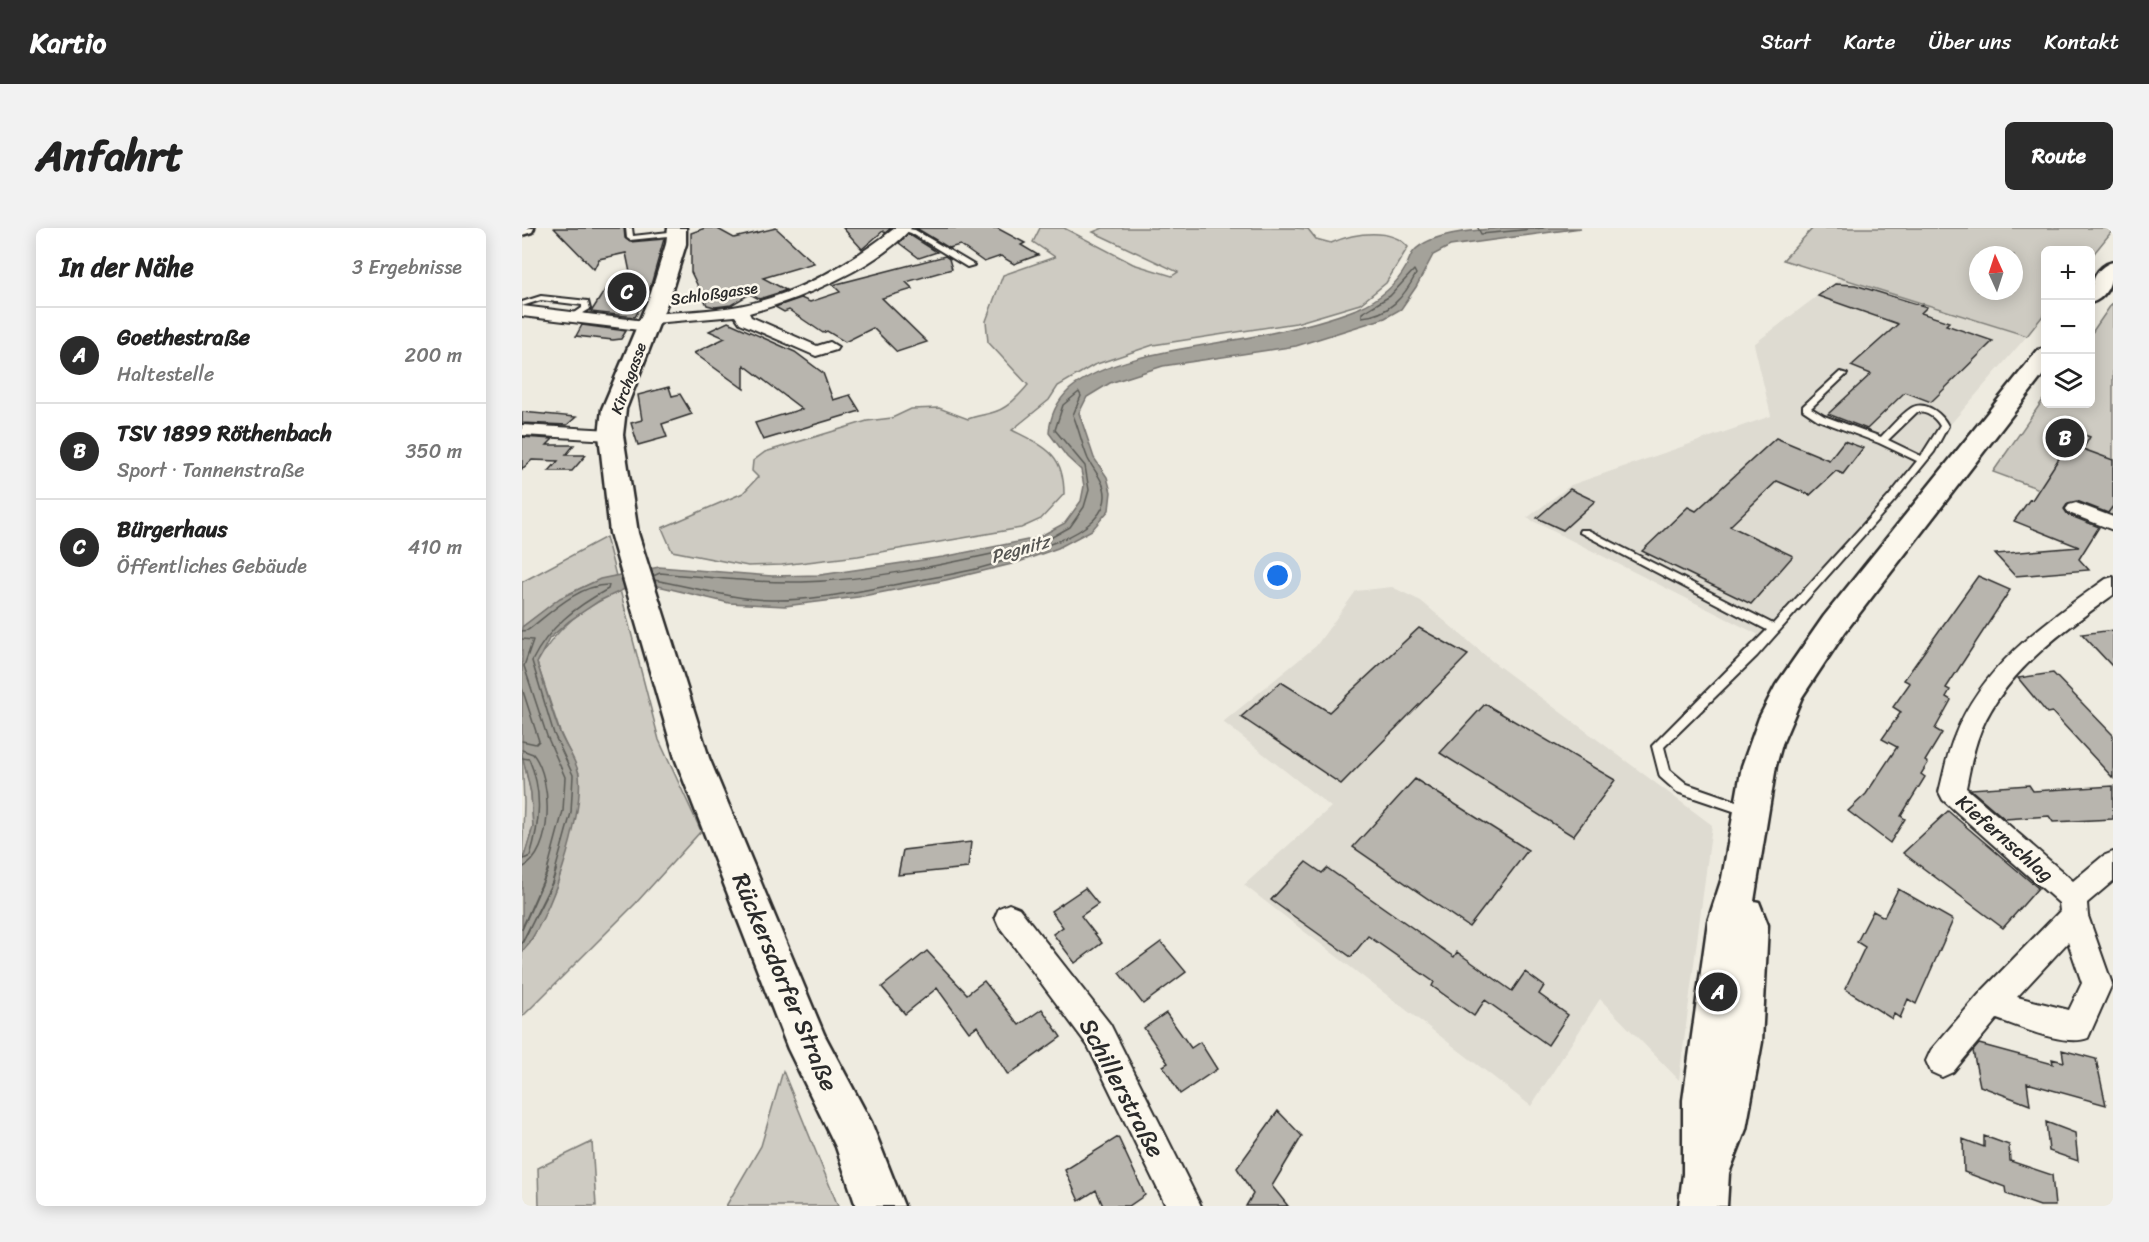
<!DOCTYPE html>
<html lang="de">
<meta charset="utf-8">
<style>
body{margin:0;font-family:Sriracha,sans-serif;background:#f2f2f2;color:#222}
.controls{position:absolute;right:18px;top:18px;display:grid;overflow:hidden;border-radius:9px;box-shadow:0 3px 15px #0003}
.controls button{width:54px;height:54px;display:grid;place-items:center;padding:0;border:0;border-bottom:2px solid #e0e0e0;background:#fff;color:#222;font:30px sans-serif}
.compass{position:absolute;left:1447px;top:18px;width:54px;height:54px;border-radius:50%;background:#fff;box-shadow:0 3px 15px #0003;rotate:357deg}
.you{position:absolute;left:756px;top:348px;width:21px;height:21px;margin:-15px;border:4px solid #fff;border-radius:50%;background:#1a73e8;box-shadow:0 0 0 9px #1a73e833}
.badge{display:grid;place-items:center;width:39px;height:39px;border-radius:50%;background:#2b2b2b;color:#fff;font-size:20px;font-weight:700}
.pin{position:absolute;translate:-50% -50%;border:3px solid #fff;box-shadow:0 2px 6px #0006}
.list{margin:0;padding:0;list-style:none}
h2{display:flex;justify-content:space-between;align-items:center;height:78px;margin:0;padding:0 24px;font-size:26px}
h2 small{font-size:20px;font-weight:400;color:#767676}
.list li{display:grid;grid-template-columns:39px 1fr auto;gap:18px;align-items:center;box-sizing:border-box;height:96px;padding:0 24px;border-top:2px solid #e0e0e0}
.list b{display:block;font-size:22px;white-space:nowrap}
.list p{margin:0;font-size:20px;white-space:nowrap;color:#767676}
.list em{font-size:20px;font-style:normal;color:#767676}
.icon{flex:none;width:33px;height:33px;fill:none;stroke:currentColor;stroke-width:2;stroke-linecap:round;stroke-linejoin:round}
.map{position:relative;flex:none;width:1591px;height:978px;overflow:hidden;border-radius:9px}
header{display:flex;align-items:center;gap:36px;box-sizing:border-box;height:84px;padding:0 30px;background:#2b2b2b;color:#fff}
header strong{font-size:28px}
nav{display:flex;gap:33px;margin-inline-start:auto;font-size:21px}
.intro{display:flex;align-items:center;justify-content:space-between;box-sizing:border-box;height:144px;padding:0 36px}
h1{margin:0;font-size:42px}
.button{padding:15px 27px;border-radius:9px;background:#2b2b2b;color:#fff;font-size:21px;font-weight:700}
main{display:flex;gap:36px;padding:0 36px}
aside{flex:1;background:#fff;border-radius:9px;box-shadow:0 3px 15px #0003}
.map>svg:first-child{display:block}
.built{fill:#dedbd1}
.green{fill:#cecbc2;stroke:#7c7b76;stroke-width:1.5;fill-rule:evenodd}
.water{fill:#a4a29a;stroke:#74726e;stroke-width:1.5}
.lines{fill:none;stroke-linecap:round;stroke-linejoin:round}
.shore-far1{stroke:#5b5b57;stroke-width:1.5}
.shore{stroke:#5b5b57;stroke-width:2}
.building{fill:#b8b5ae;stroke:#2b2b2b;stroke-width:1.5}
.lane-casing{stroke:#2b2b2b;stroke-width:4}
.street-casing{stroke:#2b2b2b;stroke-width:4}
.secondary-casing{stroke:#2b2b2b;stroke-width:5}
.primary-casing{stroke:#2b2b2b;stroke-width:5}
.lane{fill:#fbf7ec;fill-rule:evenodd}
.street{fill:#fbf7ec;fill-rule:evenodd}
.secondary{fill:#fbf7ec;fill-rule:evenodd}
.primary{fill:#fbf7ec;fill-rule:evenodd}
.labels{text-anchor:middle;stroke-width:5;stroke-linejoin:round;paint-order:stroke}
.far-street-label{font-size:16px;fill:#2b2b2b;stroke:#fbf7ec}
.far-water-label{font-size:18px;font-style:italic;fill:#555552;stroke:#fbf7ec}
.street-label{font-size:20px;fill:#2b2b2b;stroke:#fbf7ec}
.near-street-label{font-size:24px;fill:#2b2b2b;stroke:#fbf7ec}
</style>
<header>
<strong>Kartio</strong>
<nav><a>Start</a><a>Karte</a><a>Über uns</a><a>Kontakt</a></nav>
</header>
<div class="intro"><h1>Anfahrt</h1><a class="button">Route</a></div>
<main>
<aside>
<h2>In der Nähe<small>3 Ergebnisse</small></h2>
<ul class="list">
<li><span class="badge">A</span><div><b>Goethestraße</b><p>Haltestelle</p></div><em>200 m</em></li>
<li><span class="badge">B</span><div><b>TSV 1899 Röthenbach</b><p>Sport · Tannenstraße</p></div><em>350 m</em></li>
<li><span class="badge">C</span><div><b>Bürgerhaus</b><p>Öffentliches Gebäude</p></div><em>410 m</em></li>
</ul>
</aside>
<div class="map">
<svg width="1591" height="978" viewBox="0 0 1591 978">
<rect width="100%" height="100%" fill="#eeebe0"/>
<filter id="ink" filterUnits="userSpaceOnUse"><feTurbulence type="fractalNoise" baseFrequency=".0167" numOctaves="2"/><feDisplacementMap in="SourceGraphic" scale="12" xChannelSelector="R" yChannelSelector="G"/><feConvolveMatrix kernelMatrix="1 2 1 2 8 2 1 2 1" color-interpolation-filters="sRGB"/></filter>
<g filter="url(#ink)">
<!-- built -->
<path class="built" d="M1319,50L1505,108L1243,410L1005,290L1049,257L1249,188L1232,116Z
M870,359L899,373L971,434L1190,597L1157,852L1078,771L1009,878L722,657L809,579L701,494L794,418L834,363Z"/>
<!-- green -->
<path class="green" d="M518,0H542L611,36L650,48L656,44L571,4L581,0H772L786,1L794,11L809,15C834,4 870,0 886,19L864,55L838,76L774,95L631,117L572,137L536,158L527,172L490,202C523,219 542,225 542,266L519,291L499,300L336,328L260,337L226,338L150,323L140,300L221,265L236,249L230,243L231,233L243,224L345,193L370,190L389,181L417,180L446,191C456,187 465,187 475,183C488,178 497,167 506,157L466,114L464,93L481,47L533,29L511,14Z
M1291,0H1591V2L1569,29L1568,22H1524L1523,85L1505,108L1261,32ZM1456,27H1492V63H1456Z
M1591,74V288L1471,244L1523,169L1524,176H1568L1569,106Z
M84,309L94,348C58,355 29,377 0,399V354Z
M98,362L137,512L179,603L114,675L0,789V724L8,715L35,657L57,545L38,504L15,435C35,397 61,381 98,362Z
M0,526L9,565L11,599L0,635L2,575Z
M261,843L316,978H204L239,918Z
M70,914L74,978H17L16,940Z"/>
<!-- water -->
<path class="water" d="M980,0H1059L928,18L911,27L894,59L879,81L863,90L774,118L641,138L588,155L565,169L557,185L572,230L585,249L589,264L587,282L570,302L536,320L494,335L424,352L336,369L263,378L207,375L136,358L105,360L77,373L47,393L27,411L15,435C23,458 29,482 38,505C43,518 55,533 57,547C62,588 28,693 0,724V635L11,599L9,565L0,526V399L38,370L78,351L137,339L250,348L298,347L421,329L515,310L543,295L559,273L562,258L559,242L545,229L527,205C528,188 535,173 548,161C587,128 669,120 718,111C758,104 799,95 837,80C858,71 873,59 884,39C887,33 888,27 892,23C910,4 955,2 980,0Z"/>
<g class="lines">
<!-- shore-far1 -->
<path class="shore-far1" d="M956,0L959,6L1021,0
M892,42L894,46C882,69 867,87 840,89V85L868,68Z
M557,164L559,168L551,187C557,201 560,217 566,231C571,241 579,249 582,260C590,291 548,310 525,317L523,313L548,299L562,279L567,262L563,238L533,202L541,177Z
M131,348L138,345C185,349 233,355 280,354C357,352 432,334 507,318L511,320C470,343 416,348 371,357C331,364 289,373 249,372C209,371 171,359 132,352
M0,403L6,402C28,385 57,356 87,357L86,361C53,379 27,399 10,433L32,506L51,547L49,585L33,643
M0,411L11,412L2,438L25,508L43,549L41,583L25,643
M0,460L17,513L14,516L0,513
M0,522L11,526C31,551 32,625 0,640
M0,530L7,531C21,563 18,595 8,628L0,632"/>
<!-- shore -->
<path class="shore" d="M0,701L26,642
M0,715L30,655L34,642"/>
</g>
<!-- building -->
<path class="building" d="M32,0H102L103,10L108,14L142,11L127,64L113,89L69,84L83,62L111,59L104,25L77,31L72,41Z
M183,0H194L212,10L254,0L292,35L241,50L264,62L259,64L237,71L228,66L209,77L193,79L185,77L169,44V5Z
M321,0H369L363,5L361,3L340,21Z
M394,0H475L503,15L499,17L516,27L492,36L479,28L462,34L438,17L427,20Z
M386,6L388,7L415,24L397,30L377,15Z
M423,28L427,31L430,41L384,54L391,61L360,70L405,114L375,124L351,100L323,114L305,103L301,105L267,82L262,84L253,79L279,70L288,74L318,64L311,57Z
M1313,56L1333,57L1405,79L1399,85L1427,94L1424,97L1471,113L1409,174L1383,164L1345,201L1306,186L1349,146L1329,138L1376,96L1296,68Z
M206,94L273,124L301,145L311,172L328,167L338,183L241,212L233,195L280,181L222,137V161L172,125L203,110L187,103Z
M60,97L104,103L99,111L91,112L54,108Z
M147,159L150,168L158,166L170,186L140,196L145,209L116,217L109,195L120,192L116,167Z
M0,184L54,189L45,197L0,195Z
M1554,204L1568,209L1561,221L1591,232V278L1586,285L1555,273L1546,275L1542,281L1546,287L1577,299L1557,331L1567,342L1493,348L1473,326L1557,319L1492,293L1508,271L1510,272Z
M0,209L31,211L25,217H52L44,227H64L50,243H27L36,233L10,232L0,241Z
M1254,210L1307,232L1322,213L1341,220L1321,246L1314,243L1288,267L1255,253L1208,298L1271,328L1229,376L1120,323L1166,279L1174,283Z
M1048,261L1073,273L1041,302L1015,290Z
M1456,348L1488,362L1424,460L1428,462L1424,469L1429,472L1413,501L1420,505L1403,533L1406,535L1399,546L1403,549L1379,588L1383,591L1368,615L1326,583L1344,566L1375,519L1360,511L1379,484L1371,479L1388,455L1382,452Z
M897,400L946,427L819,556L719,489L759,454L807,484Z
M1591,402V439L1560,406Z
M1531,445L1591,507V550L1530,484L1525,485L1496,450Z
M963,476L1093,552L1051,608L918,525Z
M893,551L1006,622L947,699L831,619Z
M1507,557L1511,563L1591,558V591L1531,594L1527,588L1483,591L1448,561Z
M1426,583L1516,660L1481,700L1381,625Z
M449,614L446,640L376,647L381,622Z
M784,634L800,645L805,640L932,729L935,724L990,763L1003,744L1022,758L1017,766L1046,787L1026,817L963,772L952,788L910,758L912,754L846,708L829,729L749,672Z
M563,660L576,676L559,688L580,715L553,735L531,706L541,699L529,683Z
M1376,661L1431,692L1394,776L1386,771L1378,790L1372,786L1370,791L1323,761L1343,719L1335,714L1351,683L1362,689Z
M639,714L664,744L621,776L597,745Z
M405,723L445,766L462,753L497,797L520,781L539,809L486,847L455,798L447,804L415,760L383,786L360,759Z
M644,785L669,820L678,814L695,841L658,866L641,838L646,835L622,800Z
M1457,816L1531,836L1530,831L1542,834L1540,822L1574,831L1584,877L1505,855L1508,877L1458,858L1451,823Z
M756,883L780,908L750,958L766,978H724L731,966L715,940Z
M1524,894L1553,905L1556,933L1527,923Z
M1462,908L1487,917L1488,933L1530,947L1533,978H1518L1484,966L1483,959L1442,944L1441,911L1462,919Z
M596,909L623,967L607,978H581L574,962L557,973L543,942Z"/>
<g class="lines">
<defs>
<path id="lane" d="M104,0H110L111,8L156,3L159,5L156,7L108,12L105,10Z
M379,0L393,2L452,37L445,39L389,5L380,2Z
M19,68L66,73L68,81L51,91L47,89L60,80V77L19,72L0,78V74Z
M1318,144L1325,146L1289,180L1302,188L1359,209C1366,202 1382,183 1391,179C1405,173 1421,187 1426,198L1412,224L1373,272L1235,428L1142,519L1148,542L1165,556L1234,580L1236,584L1234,588L1229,589L1155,564L1138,549L1130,518L1245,402L1057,304L1058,302H1066L1251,396L1367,268L1395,233L1357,215L1296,192L1281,182V178ZM1395,184C1405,184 1413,189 1418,198L1399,228L1366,212Z"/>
<path id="street" d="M373,0H389C358,38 274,73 227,85L229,89L295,118L308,114L316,119L314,122L294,128L218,95L213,88L132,95V101L126,103L0,88V78L123,93L124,88L129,86C158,84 188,83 217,78C275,67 327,36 373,0Z
M0,197L89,202L98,207L89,212L0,207Z
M1554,275L1591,289V302L1547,285L1544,281L1547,277Z
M1591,349V367C1541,403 1484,443 1459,502C1451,521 1448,541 1444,560L1551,653L1581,628L1591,624V653L1565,675L1566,688L1590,756L1566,810C1544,819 1498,799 1475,791L1431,844L1420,849L1409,844L1404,833L1409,822L1459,764L1538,683L1537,675L1421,572L1417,564C1422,545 1425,525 1433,507C1460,437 1525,393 1584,351ZM1546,714L1560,755L1547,782L1495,769Z
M487,676L497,680L588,796L679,978H644L566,818L477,698L473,689L477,680Z"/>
<path id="secondary" d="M146,0H164V16L149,65L104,181L101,207L116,305L187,530L302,806L349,894L382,978H334L314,919L266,821L153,530L88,305L77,207L80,181L129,65L144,16Z
M1591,34C1591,50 1587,70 1568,75C1568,58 1572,39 1591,34Z
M1524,120V143L1323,404L1280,469L1260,516L1254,538L1232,673L1237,674L1246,697L1240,814L1224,901L1207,945L1205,978H1157L1161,946V872L1186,693L1200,650L1220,538L1237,490L1254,457L1302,388L1516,122Z"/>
<path id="primary" d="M0,0H12L10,4L0,7Z"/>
</defs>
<!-- lane casing -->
<use href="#lane" class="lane-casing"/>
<!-- street casing -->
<use href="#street" class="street-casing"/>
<!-- secondary casing -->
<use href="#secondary" class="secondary-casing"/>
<!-- primary casing -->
<use href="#primary" class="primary-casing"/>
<!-- lane -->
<use href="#lane" class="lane"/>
<!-- street -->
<use href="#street" class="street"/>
<!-- secondary -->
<use href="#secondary" class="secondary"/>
<!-- primary -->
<use href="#primary" class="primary"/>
</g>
</g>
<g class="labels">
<!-- far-street labels -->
<g class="far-street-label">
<text transform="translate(192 65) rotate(-8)" y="6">Schloßgasse</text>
<text transform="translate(106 150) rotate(-70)" y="6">Kirchgasse</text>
</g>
<!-- far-water labels -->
<g class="far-water-label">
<text transform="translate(498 321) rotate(-16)" y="6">Pegnitz</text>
</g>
<!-- street labels -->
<g class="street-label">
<text transform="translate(1483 610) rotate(41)" y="7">Kiefernschlag</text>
</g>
<!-- near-street labels -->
<g class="near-street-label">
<text transform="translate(263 754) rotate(67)" y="8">Rückersdorfer Straße</text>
<text transform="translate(600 860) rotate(62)" y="8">Schillerstraße</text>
</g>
</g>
</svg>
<div class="controls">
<button>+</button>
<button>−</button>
<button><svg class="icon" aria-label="layers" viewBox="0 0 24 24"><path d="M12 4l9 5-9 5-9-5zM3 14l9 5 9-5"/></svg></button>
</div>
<svg class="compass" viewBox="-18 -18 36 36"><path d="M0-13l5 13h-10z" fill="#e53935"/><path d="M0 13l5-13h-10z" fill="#767676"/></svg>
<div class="you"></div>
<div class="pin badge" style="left:1196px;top:764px">A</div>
<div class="pin badge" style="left:1543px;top:210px">B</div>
<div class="pin badge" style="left:105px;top:64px">C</div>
</div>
</main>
